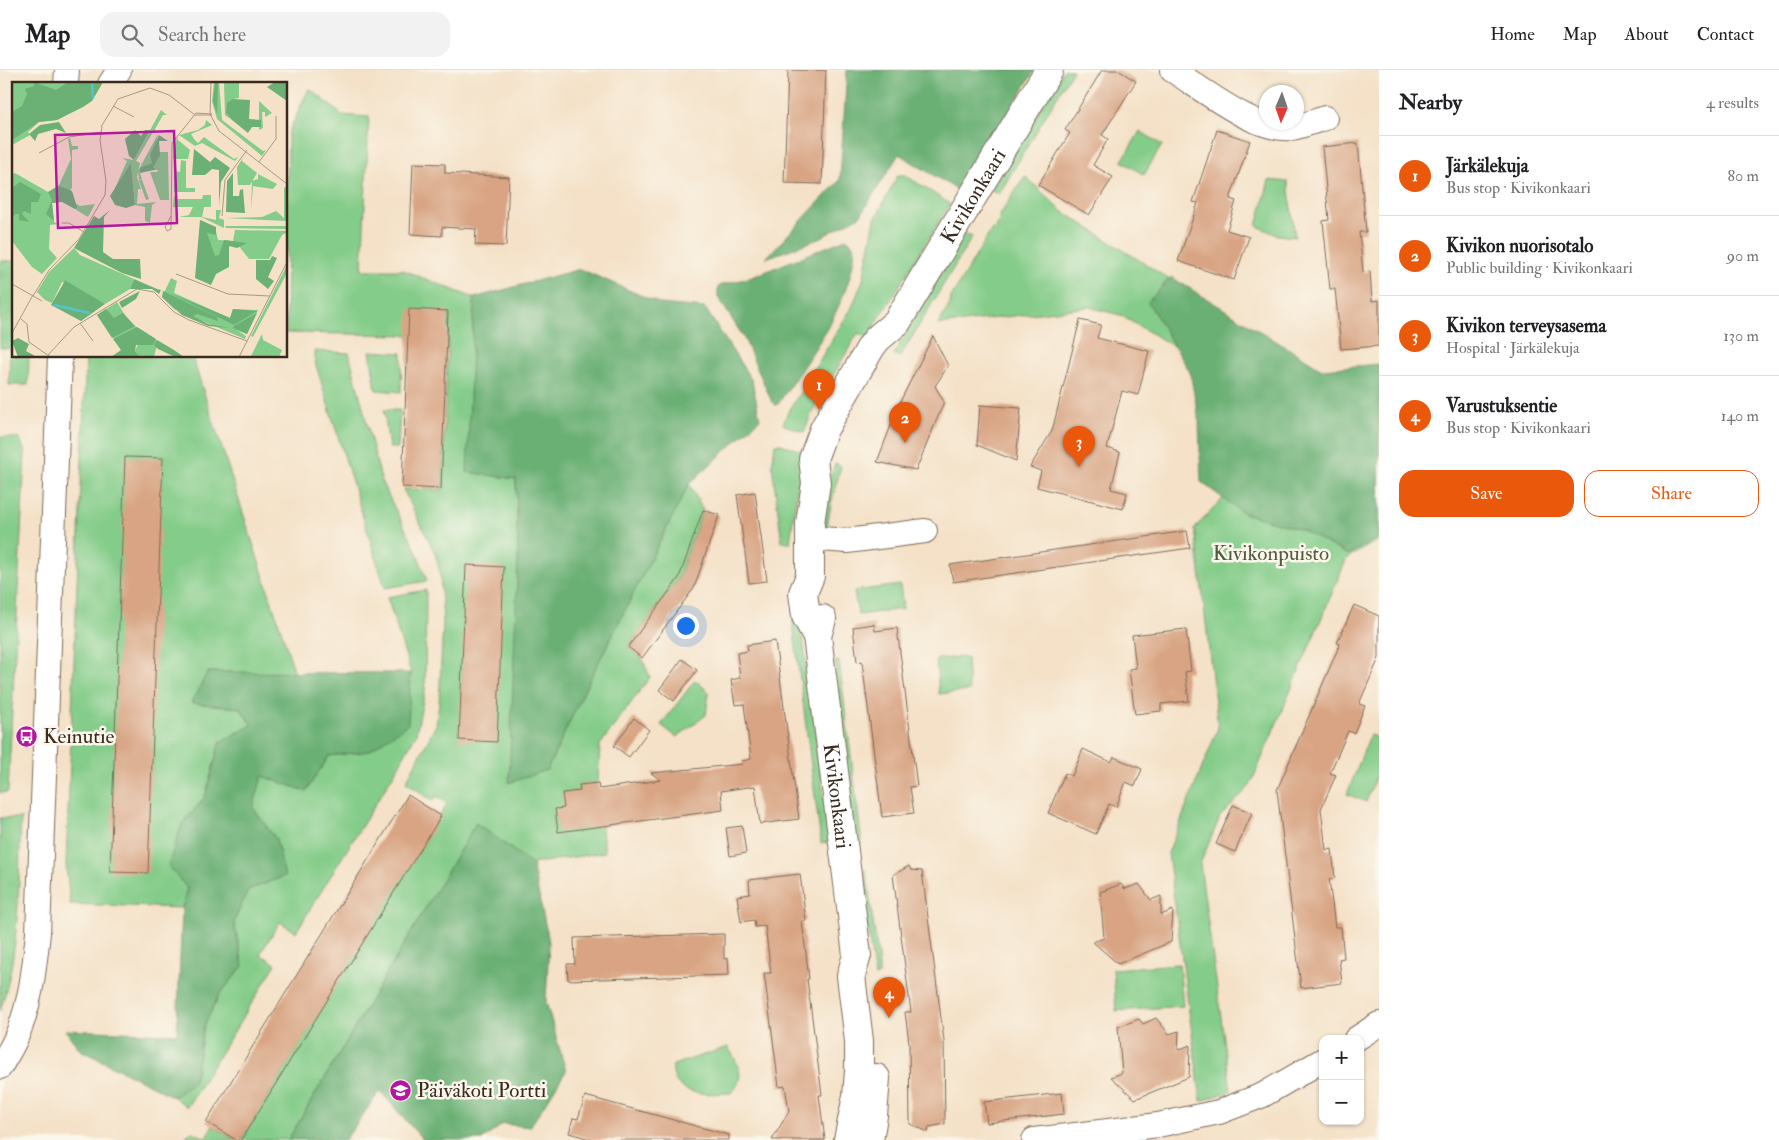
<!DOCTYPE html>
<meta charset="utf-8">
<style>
body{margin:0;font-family:"IM FELL Double Pica",serif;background:#f2f2f2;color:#202124}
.controls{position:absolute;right:15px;bottom:15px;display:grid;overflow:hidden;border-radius:10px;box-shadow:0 1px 4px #0004}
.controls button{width:45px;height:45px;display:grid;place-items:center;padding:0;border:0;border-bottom:1px solid #e0e0e0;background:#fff;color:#202124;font:25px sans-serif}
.compass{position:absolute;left:1259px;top:15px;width:45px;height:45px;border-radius:50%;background:#fff;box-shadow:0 1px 4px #0004;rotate:182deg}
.you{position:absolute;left:685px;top:555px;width:18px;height:18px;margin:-12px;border:4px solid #fff;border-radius:50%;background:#1a73e8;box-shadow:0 0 0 8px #1a73e833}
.badge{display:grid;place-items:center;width:32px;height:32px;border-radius:50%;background:#ea580c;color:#fff;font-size:16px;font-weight:700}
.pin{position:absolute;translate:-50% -41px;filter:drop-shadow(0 1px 2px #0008)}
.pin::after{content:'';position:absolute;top:26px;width:18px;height:15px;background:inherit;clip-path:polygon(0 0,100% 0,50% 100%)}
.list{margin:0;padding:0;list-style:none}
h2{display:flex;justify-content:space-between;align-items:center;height:65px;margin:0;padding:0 20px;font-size:21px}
h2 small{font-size:16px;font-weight:400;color:#757577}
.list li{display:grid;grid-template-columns:32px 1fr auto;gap:15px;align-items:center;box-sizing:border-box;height:80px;padding:0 20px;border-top:1px solid #e0e0e0}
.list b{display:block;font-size:19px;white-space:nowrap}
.list p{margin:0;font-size:16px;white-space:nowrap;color:#757577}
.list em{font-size:16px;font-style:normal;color:#757577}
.actions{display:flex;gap:10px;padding:15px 20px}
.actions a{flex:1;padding:11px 0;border:1px solid #ea580c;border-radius:15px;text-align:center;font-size:18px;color:#ea580c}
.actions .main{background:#ea580c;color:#fff}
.icon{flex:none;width:28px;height:28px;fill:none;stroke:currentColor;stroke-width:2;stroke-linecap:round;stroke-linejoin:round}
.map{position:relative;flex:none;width:1379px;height:1070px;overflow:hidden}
header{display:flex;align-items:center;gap:30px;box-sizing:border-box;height:70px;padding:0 25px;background:#fff;border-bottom:1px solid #e0e0e0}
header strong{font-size:24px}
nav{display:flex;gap:28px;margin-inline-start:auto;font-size:18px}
.search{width:350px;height:45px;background:#f2f2f2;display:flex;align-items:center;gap:12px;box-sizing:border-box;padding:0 18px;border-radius:15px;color:#757577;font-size:19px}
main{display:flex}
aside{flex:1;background:#fff}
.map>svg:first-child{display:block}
.green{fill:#84cc89;stroke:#607b54}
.forest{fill:#6bb075;stroke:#536d4a}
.building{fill:#d8a483}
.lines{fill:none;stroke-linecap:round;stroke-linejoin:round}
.minor-casing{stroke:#7c6a59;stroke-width:26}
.tertiary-casing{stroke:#7c6a59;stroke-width:30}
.minor{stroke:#fff;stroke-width:24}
.tertiary{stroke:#fff;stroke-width:28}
.labels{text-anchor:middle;stroke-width:5;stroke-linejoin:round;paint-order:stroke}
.street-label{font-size:21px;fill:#3b2a1e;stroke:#fbf7ec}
.park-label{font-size:21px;fill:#515b3e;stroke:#fbf7ec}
.poi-label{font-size:21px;fill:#3b2a1e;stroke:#fbf7ec;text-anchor:start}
.inset-river{fill:none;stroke:#57c4cc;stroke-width:2.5}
.inset-road{fill:none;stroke:#aa9883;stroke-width:1}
.view{fill:#b5179e;fill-opacity:0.15;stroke:#b5179e;stroke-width:2.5}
.inset-edge{fill:none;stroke:#3b2a1e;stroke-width:2.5}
</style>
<header>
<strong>Map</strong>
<div class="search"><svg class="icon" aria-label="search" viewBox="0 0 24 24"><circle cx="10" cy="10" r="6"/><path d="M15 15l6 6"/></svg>Search here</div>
<nav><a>Home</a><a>Map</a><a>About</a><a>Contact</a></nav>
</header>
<main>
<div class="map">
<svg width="1379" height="1070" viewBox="0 0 1379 1070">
<rect width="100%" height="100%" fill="#fbf7ec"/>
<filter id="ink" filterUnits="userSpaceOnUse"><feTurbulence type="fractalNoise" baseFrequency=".02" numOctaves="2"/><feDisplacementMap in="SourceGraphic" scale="10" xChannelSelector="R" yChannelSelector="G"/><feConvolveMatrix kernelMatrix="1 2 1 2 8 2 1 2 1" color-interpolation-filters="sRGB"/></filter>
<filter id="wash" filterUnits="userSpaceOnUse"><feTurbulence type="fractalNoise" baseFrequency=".0096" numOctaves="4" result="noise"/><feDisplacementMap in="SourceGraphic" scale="20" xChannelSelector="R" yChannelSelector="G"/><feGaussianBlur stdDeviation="1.12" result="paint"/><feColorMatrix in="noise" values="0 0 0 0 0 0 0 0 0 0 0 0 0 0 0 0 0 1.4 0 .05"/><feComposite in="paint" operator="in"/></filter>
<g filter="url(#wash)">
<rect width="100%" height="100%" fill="#f4e1c7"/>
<!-- green -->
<path class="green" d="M1064,0H1073L999,124L991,120Z
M309,18L342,45L369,47L362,200H403L474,228L468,402L516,409L518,487L547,700L587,615L689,414L703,440L678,509L628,577L642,588L650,607L600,675L598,713L579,715L580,721L562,723L601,756L605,782L532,794L476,753L288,1070H241L447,734L437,726L433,731L406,712L436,655L439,633L443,552L440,503L435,483L403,419L442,420L449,243L410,241L409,265L286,263L288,64Z
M1140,61L1162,75L1144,105L1122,91Z
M898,105H905L950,134L867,268L858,263L815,336L804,362L784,355L783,354L787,344L852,237L863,210L875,149Z
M1025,106L1062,141L1318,304L1379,294V470L1347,488L1250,716L1220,747L1200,794L1231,1021L1201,1031L1168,783L1218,658L1195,458L1298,349L1120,245L1089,237L938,255L950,234L951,227L992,159L994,160L1000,150L998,148Z
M1269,110L1288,112L1295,167L1277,165L1257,156Z
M965,163L972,167L900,287L894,284Z
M0,191H14V286H29L28,315H9L10,278H0Z
M315,281L349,283L382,413L416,480L427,511L385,518L315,292Z
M370,281L402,283L401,322L376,320Z
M86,286H192L295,603L208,602L191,632L240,638L252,655L220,672L205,727L182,754L187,818L182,838L70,834L66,795Z
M384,340H400L398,378H389Z
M0,367L20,368L25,383L8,722L0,723Z
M775,374H781L807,383L798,414L790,473L782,472L772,395Z
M835,394L841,396L831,434L827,457L822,450L829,410Z
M900,515L903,539L858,545L854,521Z
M426,520L425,620L416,664L397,699L296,862L280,852L260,884L276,894L187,1037L174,1027L194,1012L204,956L219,925L243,896L234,852L248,820L284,806L276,769L253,738L262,706L306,721L329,686L369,681L411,603L387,527Z
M800,546L830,772L821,773L792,547Z
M967,587L969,621L939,624L936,589Z
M835,591H839L861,765V774L854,778L838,642Z
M695,610L709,622L706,645L677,667L661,655Z
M1370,665L1379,668V698L1366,732L1347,724Z
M0,748H21C18,813 21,879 0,941Z
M866,800L879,895V905L875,907L859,801Z
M1179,894L1183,936L1116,941L1113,899Z
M728,977C738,994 747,1007 731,1023C708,1024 670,1028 673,995Z
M212,1056L236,1070H191L186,1067L191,1061L206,1068Z"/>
<!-- forest -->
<path class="forest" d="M847,0H1035L959,121L899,84L860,146L816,170L766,188L840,110Z
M846,169L850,171L855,179C850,236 809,286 778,334L775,335L772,332L744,268L718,227V217L722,215L752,207Z
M580,199L661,234L705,238L752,311L760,349L689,414L587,615L547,700L509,713L518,487L516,409L467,402L474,228Z
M1171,207L1322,299L1379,294V467L1348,485L1302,460L1243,443L1201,412L1199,350L1190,302L1148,232Z
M208,602L411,603L408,654L369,681L329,686L306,721L262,706L253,738L276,769L285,806L248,820L234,852L243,896L219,925L204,956L194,1012L174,1027L80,980L65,960L177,964L182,838L187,818L168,796L182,754L205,727L220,672L252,655L240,638L191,633Z
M476,753L532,794L549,872L546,932L566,1001L530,1057L503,1054L482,1070H423L380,1021L345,1070H288Z"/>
<g id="blocks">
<!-- building -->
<path class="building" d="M788,0H826L822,114L784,113Z
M1102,0H1118L1136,11L1102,65L1108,69L1093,95L1113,107L1089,145L1038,115L1070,63L1065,60Z
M1217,60L1250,71L1230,129L1236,131L1227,160L1249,167L1234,210L1178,191L1198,133L1193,132Z
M1358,73L1366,162H1359L1363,202L1370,201L1372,231L1379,230V276L1341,279L1335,219H1330L1323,151L1329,150L1322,77Z
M413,93L445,94V103L509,107L506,176L475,175L476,159L442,157V166L410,164Z
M409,239L448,241L441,419L402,417Z
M1080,250L1101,255L1097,268L1149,281L1138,325L1122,321L1107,378L1120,382L1111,419L1127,423L1123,439L1037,417L1041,401L1030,397L1052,361Z
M933,266L948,296L935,316L944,332L916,400L877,392L900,332Z
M980,335L1021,338L1016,391L977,375Z
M125,387L163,388L148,803L110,802Z
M755,422L767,511L749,513L737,425Z
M703,440L719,445L694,518L642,588L628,577L679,508Z
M1187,461L1190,478L953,512L950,495Z
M466,495L504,497L497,672L459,670Z
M1354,535L1379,546V588L1359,634L1365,636L1354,663L1348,661L1330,703L1336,705L1321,739L1326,780L1332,779L1335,808L1329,809L1335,857H1341L1344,888L1339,889L1342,913L1301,918L1277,720L1340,574L1337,573Z
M874,554L875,561L897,558L917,716L910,717L914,743L882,747L862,591L857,592L853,557Z
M1186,559L1191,601L1185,602L1189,631L1161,634V641L1135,644L1129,599L1136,598L1132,565Z
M775,571L799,749L760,754L755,716L721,721L723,740L558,762L555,739L564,738L562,723L580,721L579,715L598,713L599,719L661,710L651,703L743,694L742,691L751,689L744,634L735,635L731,610L740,608L737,583L748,581L747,575Z
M682,589L697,600L674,631L659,620Z
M634,648L649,660L629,687L614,676Z
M1083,679L1111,692L1114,687L1142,699L1135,716L1126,712L1116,737L1109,734L1096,764L1048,743L1065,703L1072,706Z
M408,725L441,746L241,1070H236L206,1052Z
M1233,735L1252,743L1235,782L1216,774Z
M742,756L746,783L730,786L726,758Z
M909,796L911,800L922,801L944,971L945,1054L929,1057L928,1062L910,1054L909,973L905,942H911L893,805Z
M800,804L806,851H802L809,909H807L822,1025H819L825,1070H772L789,1041L785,1016L779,1017L773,970L764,903H771L765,856L755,857L754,850L741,852L737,826L750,824L749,810Z
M1121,814L1125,819L1139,814L1151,830L1161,826V845L1173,840L1171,872L1118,894L1093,872L1104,868L1100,822Z
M724,864V889L728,888L729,905L568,910L567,894H575L574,868Z
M1156,948L1169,964L1179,961L1178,980L1190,975L1189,1007L1135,1029L1111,1007L1122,1003L1118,957L1139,949L1143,954Z
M1062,1023L1064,1044L987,1053L984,1032Z
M585,1026L729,1065V1070H594L569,1063L573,1048L578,1049Z"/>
</g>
</g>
<g filter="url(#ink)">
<use href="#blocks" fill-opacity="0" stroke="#7c6a59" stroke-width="1"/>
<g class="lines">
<defs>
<path id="minor" d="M1172,0C1203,19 1255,62 1292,58C1303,56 1315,51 1325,48
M66,14L67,0
M110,14L119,0
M809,468L847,471L925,461
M1356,969L1379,954
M0,997C5,988 11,979 15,970C31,935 34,899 38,863L60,286
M1034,1070L1158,1055L1219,1042L1263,1025L1323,990"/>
<g id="tertiary">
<path id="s1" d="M822,549L817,566L857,885L851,906L859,971V1001L857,1026L848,1070"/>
<path id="s2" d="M817,566L806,546L803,523L810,506V453L816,413L813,389L824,359L871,277L877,269L897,252L1049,0"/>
<path d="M869,1070L873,1046L876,1008"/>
</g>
</defs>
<!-- minor casing -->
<use href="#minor" class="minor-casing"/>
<!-- tertiary casing -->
<use href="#tertiary" class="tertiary-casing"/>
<!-- minor -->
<use href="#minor" class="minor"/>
<!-- tertiary -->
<use href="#tertiary" class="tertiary"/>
</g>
</g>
<!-- icons -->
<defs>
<symbol id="bus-disc" viewBox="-11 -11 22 22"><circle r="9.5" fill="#b5179e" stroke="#fbf7ec"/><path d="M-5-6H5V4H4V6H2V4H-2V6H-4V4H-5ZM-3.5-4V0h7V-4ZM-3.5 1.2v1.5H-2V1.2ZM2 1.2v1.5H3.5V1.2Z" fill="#fff"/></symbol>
<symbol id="school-disc" viewBox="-11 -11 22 22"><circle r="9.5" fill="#b5179e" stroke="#fbf7ec"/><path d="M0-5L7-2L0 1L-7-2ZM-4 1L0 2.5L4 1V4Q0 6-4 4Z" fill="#fff"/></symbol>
</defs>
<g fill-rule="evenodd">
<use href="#bus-disc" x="14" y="654" width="25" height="25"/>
<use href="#school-disc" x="388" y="1008" width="25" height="25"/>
</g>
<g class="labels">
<!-- street labels -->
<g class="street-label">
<text dy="7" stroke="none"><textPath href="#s2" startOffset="492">Kivikonkaari</textPath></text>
<text dy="7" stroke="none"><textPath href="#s1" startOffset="179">Kivikonkaari</textPath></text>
</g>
<!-- park labels -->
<g class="park-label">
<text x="1271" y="490">Kivikonpuisto</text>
</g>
<!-- poi labels -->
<g class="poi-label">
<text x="43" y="673">Keinutie</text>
<text x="417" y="1027">Päiväkoti Portti</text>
</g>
</g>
<!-- overview -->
<g transform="translate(12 12)">
<rect width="275" height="275" fill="#f4e1c7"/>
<path d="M0,0H91L79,19L45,38L27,40L16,50L18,53L0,63ZM202,0H207L210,38L251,69L254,68L250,74L205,37L200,19ZM212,0H227V16L221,17L214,31L220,38L213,33ZM247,19L260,31L253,35V30H250L251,46L247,48ZM149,28L155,33H151L143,47L145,50H141L124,79L128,81L125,95L129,107H126L125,122L144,120L140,123L138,141L133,139V125L123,123L119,82L104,108L103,106L115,79L110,76L122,78ZM194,38L200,43L179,52L182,57L186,61L192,55L222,77L226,75L223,79L190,61L183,64L167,53L186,48L193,43ZM146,52L140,81L128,91L130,97L127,98H130L137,117L134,118L127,99L126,89ZM165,54L166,58L178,68L176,77H161ZM58,56L60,64H66V67L60,68V106L52,115L68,124L83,122L76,135L50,119L40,121L42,140L46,142L38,143L37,167L45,176L30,192L20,185L0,159V92L3,91L36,110L47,103L59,77L56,57ZM147,70H156L157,118H148L138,90H145L146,87L141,86ZM231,76L230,79L245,91L238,103H226L225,85ZM169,78L174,79V106H183V110H162V79L164,89L168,90ZM246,92L265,102L261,107L241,104L239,129L240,99L246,97ZM275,104V139L214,136L250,135L264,129L272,136V106ZM191,113H199V125H192L190,135L204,138V128H209L207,136L212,138V146L189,135H167L177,133L181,125H161L162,114L164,117H190ZM188,138L203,145L206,158L221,159L223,148L275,149V155L274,151L270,153L257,177H237L226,163H217L198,203L188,158ZM213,144H275V147L214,146ZM62,166L68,173L122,197L118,207L93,222L50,200L40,221L33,218L25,210L37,190ZM274,185L275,191L241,255L239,254ZM159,196L165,199L162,211L218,236L221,227L246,228L235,252L225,248L234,254L233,257L162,227L150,215ZM105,220L117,240L146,259L142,275H128L123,269L127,260L110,268L85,233ZM250,252L251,258L270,268L267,275L239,274Z" fill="#84cc89"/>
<path d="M22,0L44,8L56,0H91L80,19L71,25L45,38L27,40L0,58V30L10,24L15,12L13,7L22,4ZM203,0H206L205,32L201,19ZM263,0H275V19L255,5ZM221,17L238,18L237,37L249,38V45H240L236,51L220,38L214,31L215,21ZM47,40L54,51L44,47L26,52L23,59L17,52L28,43ZM123,48L129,54L133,48H138L122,78L117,74L113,57ZM147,53L156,59H147L148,73L141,86L147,87L128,91V86L140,81L138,73ZM182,67L198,80L203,75L218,86L209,100L207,124V88L200,87L193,93H180ZM119,81L123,123L114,126L103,123L98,114ZM221,91V114H227L228,108L231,107L233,131L214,130L215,99ZM8,100L29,112L26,120H19V132L12,129L10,132L17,140L7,138V132H3L0,137V106ZM47,104L60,109L65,125L63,127L50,120L40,121L42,139L34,132L40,118L36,110ZM98,128L92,135L91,170L101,177H128L129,197L110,191L62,166L82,134L87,137ZM188,138L204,145V153L195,151L203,174L207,173L212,158L235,161L225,166L217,164V185L204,192L199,203L183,196ZM260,174L265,176L256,195L262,199L256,207L244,197V178H258ZM54,197V199L93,222L69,239L39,223ZM122,197L145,207L149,208L147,212L140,207H118ZM128,209L124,217L110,226L107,220ZM151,209L205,235L206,239L185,232L181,234L196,242L218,246L196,244L170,233L150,215ZM158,211L218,236L221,227L245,229L222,243ZM94,227L102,236L111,231L123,244L100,256L85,233ZM245,231L235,252L221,246L222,244ZM125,245L144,257L141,263H124L123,269L128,275H99L109,268L101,257ZM6,256L17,262L14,269L25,275H6L0,259ZM145,258L162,268L172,275H163L146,267L142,263Z" fill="#6bb075"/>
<path class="inset-river" d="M80,0L81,17M42,223L78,231"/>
<path class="inset-road" d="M199,0L198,32L207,49L275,102M101,24L122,35M184,31L200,32M89,45L106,17L138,6L157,13L183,33H200M27,71L57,55L89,50M247,80L264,57V34M159,134L153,145L155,149L159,147L160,61L184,31M210,134L213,98L235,68M50,141H57L72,150M164,192L216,212L258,214M0,202L30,219M21,214L37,188L67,157L93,113L94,99L88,58L90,45M9,237L15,242L17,260L37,274M68,241L81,259M0,251L21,213M36,273L62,245L125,207L142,210L162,230L177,238L235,259M227,275L275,180"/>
<path class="view" d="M162,49L165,141L46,146L43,53Z"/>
<rect width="275" height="275" class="inset-edge"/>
</g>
</svg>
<div class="controls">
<button>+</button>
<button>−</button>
</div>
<svg class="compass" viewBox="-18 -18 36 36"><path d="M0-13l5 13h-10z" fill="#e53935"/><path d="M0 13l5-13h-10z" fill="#757577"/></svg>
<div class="you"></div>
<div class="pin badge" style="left:819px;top:340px">1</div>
<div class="pin badge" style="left:905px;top:373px">2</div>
<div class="pin badge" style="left:1079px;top:397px">3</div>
<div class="pin badge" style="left:889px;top:948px">4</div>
</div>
<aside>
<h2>Nearby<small>4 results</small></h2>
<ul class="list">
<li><span class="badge">1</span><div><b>Järkälekuja</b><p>Bus stop · Kivikonkaari</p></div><em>80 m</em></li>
<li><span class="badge">2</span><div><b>Kivikon nuorisotalo</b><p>Public building · Kivikonkaari</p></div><em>90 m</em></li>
<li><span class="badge">3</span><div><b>Kivikon terveysasema</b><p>Hospital · Järkälekuja</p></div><em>130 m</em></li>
<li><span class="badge">4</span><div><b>Varustuksentie</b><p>Bus stop · Kivikonkaari</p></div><em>140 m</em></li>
</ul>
<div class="actions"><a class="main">Save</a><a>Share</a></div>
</aside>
</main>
